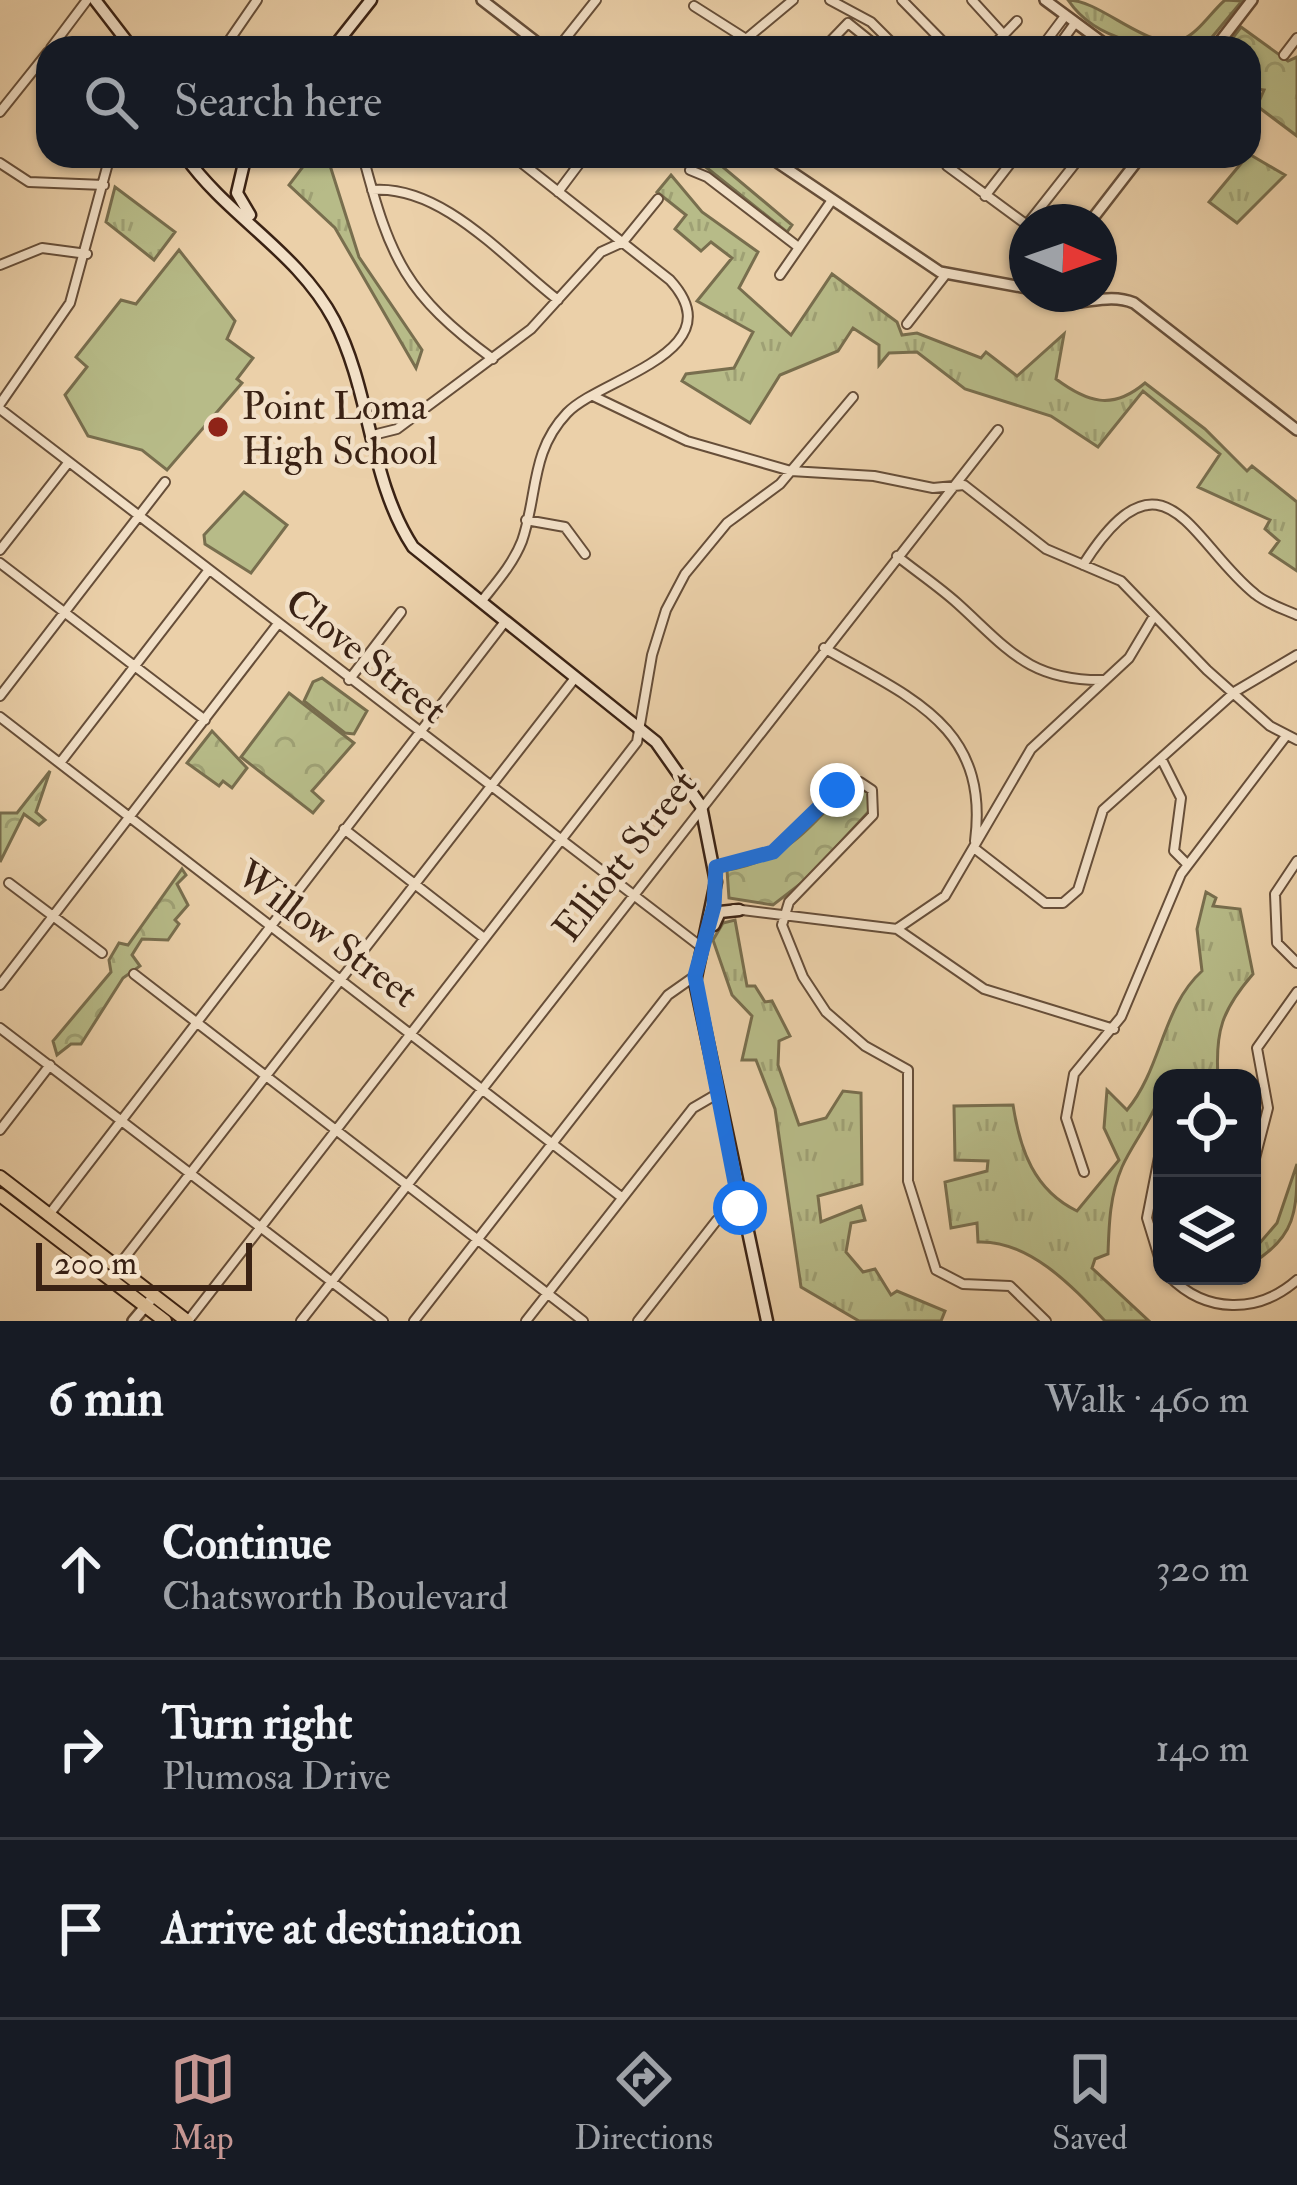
<!DOCTYPE html>
<meta charset="utf-8">
<style>
body{margin:0;font-family:"IM FELL Double Pica",serif;background:#20242c;color:#f1f3f6}
.controls{position:absolute;right:36px;bottom:36px;display:grid;overflow:hidden;border-radius:24px;box-shadow:0 3px 9px #0004}
.controls button{width:108px;height:108px;display:grid;place-items:center;padding:0;border:0;border-bottom:3px solid #363941;background:#171b24;color:#f1f3f6;font:60px sans-serif}
.compass{position:absolute;left:1009px;top:204px;width:108px;height:108px;border-radius:50%;background:#171b24;box-shadow:0 3px 9px #0004;rotate:92deg}
.scale{position:absolute;left:36px;bottom:30px;width:216px;box-sizing:border-box;padding-left:12px;border:6px solid #3a2214;border-top:0;font-size:33px;line-height:42px;white-space:nowrap;color:#3a2214;-webkit-text-stroke:9px #f2e0c7;paint-order:stroke}
.stop{position:absolute;width:36px;height:36px;margin:-27px;border:9px solid #1a73e8;border-radius:50%;background:#fff}
.stop.end{background:#1a73e8;border-color:#fff;box-shadow:0 3px 12px #0008}
.list{margin:0;padding:0;list-style:none}
h2{display:flex;justify-content:space-between;align-items:center;height:156px;margin:0;padding:0 48px;font-size:51px}
h2 small{font-size:39px;font-weight:400;color:#9ea1a6}
.list li{display:grid;grid-template-columns:78px 1fr auto;gap:36px;align-items:center;box-sizing:border-box;height:180px;padding:0 48px;border-top:3px solid #363941}
.list b{display:block;font-size:45px;white-space:nowrap}
.list p{margin:0;font-size:39px;white-space:nowrap;color:#9ea1a6}
.list em{font-size:39px;font-style:normal;color:#9ea1a6}
.icon{flex:none;width:66px;height:66px;fill:none;stroke:currentColor;stroke-width:2;stroke-linecap:round;stroke-linejoin:round}
.map{position:relative;flex:none;width:1297px;height:1321px;overflow:hidden}
.search{position:absolute;background:#171b24;box-shadow:0 3px 9px #0004;left:36px;right:36px;top:36px;height:132px;display:flex;align-items:center;gap:30px;box-sizing:border-box;padding:0 42px;border-radius:36px;color:#9ea1a6;font-size:45px}
.sheet{height:696px;background:#171b24}
nav{display:flex;justify-content:space-around;align-items:center;box-sizing:border-box;height:168px;border-top:3px solid #363941;background:#171b24;font-size:33px;color:#9ea1a6}
nav a{display:grid;justify-items:center;gap:6px}
nav .on{color:#c59692}
.map>svg:first-child{display:block}
.grass{fill:url(#grass-tufts);stroke:#786e4e;stroke-width:3}
.forest{fill:url(#forest-crowns);stroke:#786e4e;stroke-width:3}
.garden{fill:#b7bb88;stroke:#786e4e;stroke-width:3}
.lines{fill:none;stroke-linecap:round;stroke-linejoin:round}
.minor-casing{stroke:#664e39;stroke-width:12}
.tertiary-casing{stroke:#664e39;stroke-width:14}
.secondary-casing{stroke:#3a2214;stroke-width:15}
.primary-casing{stroke:#3a2214;stroke-width:16}
.minor{stroke:#f2e0c7;stroke-width:8}
.tertiary{stroke:#f2e0c7;stroke-width:9}
.secondary{stroke:#f2e0c7;stroke-width:10}
.primary{stroke:#ebd0a9;stroke-width:12}
.route{stroke:#1a73e8;stroke-width:15}
.poi-dot{fill:#8f2418;stroke:#f2e0c7;stroke-width:4.5}
.labels{text-anchor:middle;stroke-width:9;stroke-linejoin:round;paint-order:stroke}
.poi-label{font-size:39px;fill:#3a2214;stroke:#f2e0c7;text-anchor:start}
.street-label{font-size:39px;fill:#3a2214;stroke:#f2e0c7}
</style>
<div class="map">
<svg width="1297" height="1321" viewBox="0 0 1297 1321">
<defs>
<pattern id="grass-tufts" width="24" height="20" patternUnits="userSpaceOnUse" patternTransform="scale(3)"><rect width="24" height="20" fill="#b7bb88"/><path d="M3 7l-1-3M5 7V3M7 7l1-3M15 17l-1-3M17 17v-4M19 17l1-3" fill="none" stroke="#9ea074"/></pattern>
<pattern id="forest-crowns" width="20" height="18" patternUnits="userSpaceOnUse" patternTransform="scale(3)"><rect width="20" height="18" fill="#b7bb88"/><path d="M2 6a3 3 0 1 1 6 0M12 15a3 3 0 1 1 6 0" fill="none" stroke="#9ea074"/></pattern>
</defs>
<rect width="100%" height="100%" fill="#ebd0a9"/>
<filter id="stains"><feTurbulence type="fractalNoise" baseFrequency=".00167" numOctaves="4"/><feColorMatrix values="0 0 0 0 .2 0 0 0 0 .09 0 0 0 0 .02 0 0 0 .5 -.17"/></filter>
<radialGradient id="worn" r=".72"><stop offset=".6" stop-color="#630" stop-opacity="0"/><stop offset="1" stop-color="#630" stop-opacity=".3"/></radialGradient>
<!-- grass -->
<path class="grass" d="M1068,0C1102,0 1149,53 1183,39C1198,33 1212,11 1225,0L1242,1L1203,48C1151,48 1097,43 1068,0Z
M1249,154L1285,175L1237,223L1209,202Z
M311,156H327L359,257L422,350L416,368L335,228L289,185Z
M681,156L704,161L711,157L792,225L787,232L697,160Z
M671,175L702,212L758,252L739,288L791,335L832,274L897,322L902,335L917,333L981,358L986,352L1017,376L1064,334L1056,379C1087,402 1112,411 1145,383L1205,429L1247,471L1252,466L1297,502V571L1270,553L1279,541L1265,529L1270,520L1198,487L1220,454L1143,391L1098,447L1051,416L965,389L917,352L889,353L879,365V345L853,328L838,351L780,375L750,423L682,381L686,374L734,368L753,332L697,301L732,258L711,242L701,251L675,229L686,215L657,192Z
M115,187L175,232L154,260L106,222Z
M322,678L367,711L354,734L345,733L304,701L313,682Z
M1206,892L1216,898L1213,906L1240,909L1253,974C1222,1010 1215,1031 1218,1078H1162C1162,1109 1135,1138 1122,1167C1110,1195 1109,1223 1108,1254L1095,1259L1092,1268L1149,1321H1105C1072,1286 1029,1240 978,1242L977,1223L951,1228L945,1182L987,1171L988,1161L955,1160L954,1106L1013,1105C1020,1150 1034,1190 1077,1211L1119,1160L1104,1128L1107,1090L1127,1110C1162,1068 1162,1007 1202,971L1197,929Z
M735,920L747,986H755L765,1002L772,1001L790,1036L779,1041L778,1065L799,1125L826,1118L843,1091L861,1093L862,1184L818,1196L821,1222L861,1206L865,1220L851,1223L846,1252L863,1272L875,1269L891,1295L897,1291L945,1311L941,1321H859L801,1287L775,1109L756,1060H742L752,1016L732,995L713,940L723,923Z
M1297,1164C1297,1210 1296,1237 1252,1263V1252L1277,1223Z"/>
<!-- forest -->
<path class="forest" d="M1241,27L1288,61L1297,57V136L1257,106L1264,90L1249,88V48H1225Z
M289,693L354,743L312,791L323,801L313,813L241,757Z
M212,731L247,768L232,788L223,781L219,786L187,763Z
M50,771L36,812L45,820L39,825L24,814L0,862V813H17Z
M855,786L869,793L870,810L808,878L773,905L729,898L727,870C780,862 811,829 844,790Z
M182,869L186,875L177,884L188,905L175,920L179,924L168,940L142,939L132,955L140,966L123,978L81,1044H71L57,1055L53,1041L111,972L109,960L119,943L128,945Z"/>
<!-- garden -->
<path class="garden" d="M179,250L235,321L227,339L253,358L237,379L242,383L167,470L142,450L88,436L65,395L87,367L76,357L121,300L136,304Z
M244,492L287,525L251,573L205,544L204,535Z"/>
<g class="lines">
<defs>
<path id="minor" d="M830,0L871,22L897,48
M902,0L949,48
M972,0L1003,34
M694,6L746,39L793,0
M51,48L87,0
M224,48L257,0
M558,48L596,0
M824,48L848,23L879,48
M991,48L1017,21
M1041,48L1065,16
M1057,48L1075,23
M1284,55L1297,38
M0,112L48,52
M363,156C390,259 406,295 493,359
M946,156L947,166L1027,225
M0,163L29,182L104,185
M690,170L707,177L797,246
M372,190C442,184 506,260 558,300
M558,192L579,164
M985,196L1016,156
M1029,222L1081,156
M0,265L42,248L87,254
M780,275L832,200
M907,324L946,274
M593,396L687,441L791,471L874,476L933,488L964,485L1046,549L1121,581L1207,670L1270,726L1297,740
M0,404L70,303L110,156
M0,409L700,946
M373,435L397,429L531,329L601,252L623,242L658,199
M526,520L565,527L585,554
M0,550L68,463
M897,556C917,572 938,586 957,603C1007,648 1028,681 1103,680
M0,563L205,720
M1083,565C1164,437 1192,544 1255,594C1267,604 1284,609 1297,615
M481,602C496,583 513,564 522,541C538,495 530,452 567,413C600,378 736,352 670,280L513,156
M824,648C908,697 990,725 975,841
M349,680L401,612
M0,696L165,482
M0,717L620,1196
M1163,762L1181,798L1174,851L1187,864
M60,763L208,571
M344,829L484,938
M974,848L1045,903H1063L1078,890L1103,810L1236,691L1297,655
M1297,861L1275,894L1277,943L1297,963
M716,867L774,852L846,783L860,782L872,790L873,815L789,902L782,925L803,977L826,1012L865,1046L908,1070V1181L936,1270L963,1284L1010,1286L1046,1321
M9,883L102,953
M734,909L897,929L984,989L1114,1029
M898,928L945,896L1031,749L1129,658L1154,616
M134,974L583,1321
M0,985L277,625
M0,1028L383,1321
M0,1130L50,1065
M1162,1142L1147,1218L1162,1267
M1252,1170L1268,1108L1257,1048L1297,992
M1084,1172L1066,1118L1074,1074L1121,1017L1181,874L1286,736
M48,1216L504,623
M1169,1276C1206,1314 1258,1314 1297,1280
M109,1278L575,678
M188,1321L637,742L652,655L666,610L685,574L727,523L780,484L853,397
M301,1321L998,430
M414,1321L668,995L695,976
M526,1321L693,1108L717,1094
M638,1321L717,1220L740,1207"/>
<path id="tertiary" d="M482,0L544,48
M1045,0L1110,48
M1215,48L1252,0
M768,156L940,272L1027,288
M1090,222L1141,156
M1037,294C1067,316 1101,289 1134,303L1297,430
M133,1321L154,1296"/>
<path id="secondary" d="M95,0L132,48
M333,48L371,0
M185,156C228,217 298,252 334,320C371,391 369,480 413,547L656,742L701,806L716,882L695,982L767,1321
M245,159L237,193L250,215
M714,925L720,912L739,910"/>
<path id="primary" d="M0,1177L187,1321
M0,1195L165,1321"/>
</defs>
<!-- minor casing -->
<use href="#minor" class="minor-casing"/>
<!-- tertiary casing -->
<use href="#tertiary" class="tertiary-casing"/>
<!-- secondary casing -->
<use href="#secondary" class="secondary-casing"/>
<!-- primary casing -->
<use href="#primary" class="primary-casing"/>
<!-- minor -->
<use href="#minor" class="minor"/>
<!-- tertiary -->
<use href="#tertiary" class="tertiary"/>
<!-- secondary -->
<use href="#secondary" class="secondary"/>
<!-- primary -->
<use href="#primary" class="primary"/>
</g>
<g class="lines">
<!-- route -->
<path class="route" d="M740,1208L695,976L714,906L716,867L773,852L837,790"/>
</g>
<!-- markers -->
<circle class="poi-dot" cx="218" cy="427" r="12"/>
<g class="labels">
<!-- poi labels -->
<g class="poi-label">
<text x="242" y="419">Point Loma<tspan x="242" dy="45">High School</tspan></text>
</g>
<!-- street labels -->
<g class="street-label">
<text transform="translate(367 655) rotate(38)" y="14">Clove Street</text>
<text transform="translate(624 855) rotate(-52)" y="14">Elliott Street</text>
<text transform="translate(328 933) rotate(37)" y="14">Willow Street</text>
</g>
</g>
<rect width="100%" height="100%" filter="url(#stains)"/>
<rect width="100%" height="100%" fill="url(#worn)"/>
</svg>
<div class="controls">
<button><svg class="icon" aria-label="locate" viewBox="0 0 24 24"><circle cx="12" cy="12" r="6"/><path d="M12 2v4M12 18v4M2 12h4M18 12h4"/></svg></button>
<button><svg class="icon" aria-label="layers" viewBox="0 0 24 24"><path d="M12 4l9 5-9 5-9-5zM3 14l9 5 9-5"/></svg></button>
</div>
<svg class="compass" viewBox="-18 -18 36 36"><path d="M0-13l5 13h-10z" fill="#e53935"/><path d="M0 13l5-13h-10z" fill="#9ea1a6"/></svg>
<div class="scale">200 m</div>
<div class="stop" style="left:740px;top:1208px"></div>
<div class="stop end" style="left:837px;top:790px"></div>
<div class="search"><svg class="icon" aria-label="search" viewBox="0 0 24 24"><circle cx="10" cy="10" r="6"/><path d="M15 15l6 6"/></svg>Search here</div>
</div>
<section class="sheet">
<h2>6 min<small>Walk · 460 m</small></h2>
<ul class="list">
<li><svg class="icon" aria-label="ahead" viewBox="0 0 24 24"><path d="M12 20V5M6 11l6-6 6 6"/></svg><div><b>Continue</b><p>Chatsworth Boulevard</p></div><em>320 m</em></li>
<li><svg class="icon" aria-label="right" viewBox="0 0 24 24"><path d="M7 20v-9h11M14 6l5 5-5 5"/></svg><div><b>Turn right</b><p>Plumosa Drive</p></div><em>140 m</em></li>
<li><svg class="icon" aria-label="arrive" viewBox="0 0 24 24"><path d="M6 21V4h12l-3 4 3 4H6"/></svg><div><b>Arrive at destination</b></div></li>
</ul>
</section>
<nav>
<a class="on"><svg class="icon" aria-label="map" viewBox="0 0 24 24"><path d="M3 6l6-2 6 2 6-2v14l-6 2-6-2-6 2zM9 4v14M15 6v14"/></svg>Map</a>
<a><svg class="icon" aria-label="directions" viewBox="0 0 24 24"><path d="M12 3l9 9-9 9-9-9zM9 14v-3h6M13 9l2 2-2 2"/></svg>Directions</a>
<a><svg class="icon" aria-label="saved" viewBox="0 0 24 24"><path d="M7 4h10v16l-5-4-5 4z"/></svg>Saved</a>
</nav>
